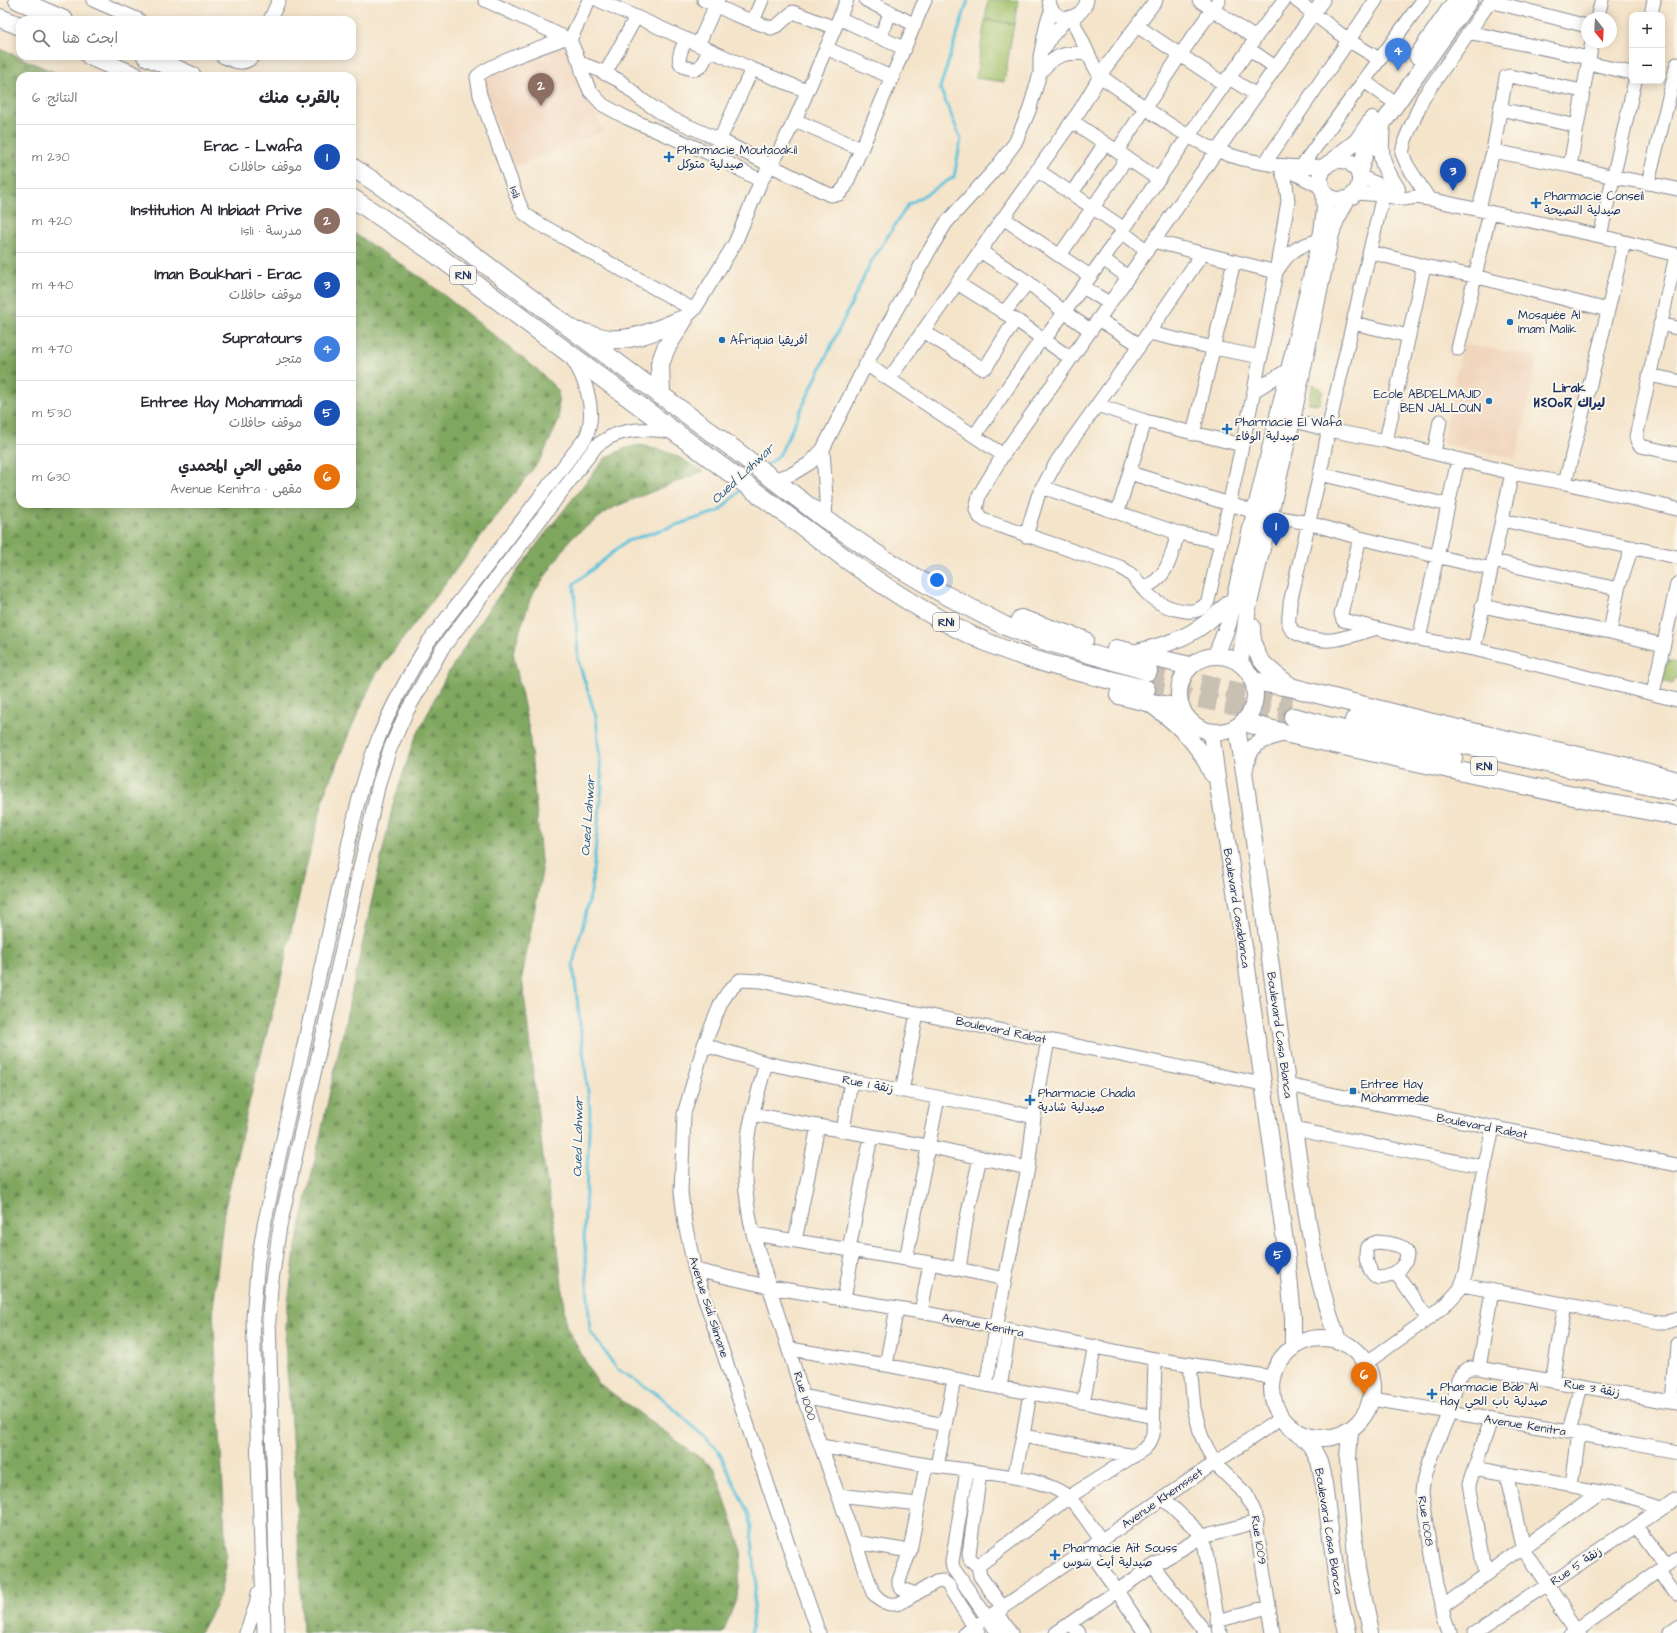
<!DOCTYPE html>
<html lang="ar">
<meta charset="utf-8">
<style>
body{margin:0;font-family:"Architects Daughter","Playpen Sans Arabic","Noto Sans Tifinagh",sans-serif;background:#f2f2f3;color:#2b2b33;direction:rtl}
.controls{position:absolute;right:12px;top:12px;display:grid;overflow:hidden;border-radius:8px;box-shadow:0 2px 10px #0003}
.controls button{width:36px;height:36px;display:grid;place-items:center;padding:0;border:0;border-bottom:1px solid #e1e1e2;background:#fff;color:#2b2b33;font:20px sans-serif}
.compass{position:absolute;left:1581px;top:12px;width:36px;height:36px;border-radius:50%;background:#fff;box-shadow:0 2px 10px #0003;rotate:162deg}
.you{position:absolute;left:937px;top:580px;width:14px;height:14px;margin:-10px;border:3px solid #fff;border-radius:50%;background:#1a73e8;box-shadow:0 0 0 6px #1a73e833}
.badge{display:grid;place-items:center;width:26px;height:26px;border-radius:50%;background:#ea580c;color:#fff;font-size:13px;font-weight:700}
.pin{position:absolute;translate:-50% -33px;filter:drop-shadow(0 1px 2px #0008)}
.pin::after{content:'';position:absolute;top:21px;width:14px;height:12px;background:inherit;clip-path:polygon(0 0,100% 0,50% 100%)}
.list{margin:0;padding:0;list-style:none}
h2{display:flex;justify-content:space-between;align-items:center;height:52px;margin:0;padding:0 16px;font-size:17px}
h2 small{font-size:13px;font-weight:400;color:#7c7c81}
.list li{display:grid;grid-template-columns:26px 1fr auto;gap:12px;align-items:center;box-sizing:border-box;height:64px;padding:0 16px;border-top:1px solid #e1e1e2}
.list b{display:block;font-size:15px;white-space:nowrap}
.list p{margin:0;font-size:13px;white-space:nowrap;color:#7c7c81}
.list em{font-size:13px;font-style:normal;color:#7c7c81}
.icon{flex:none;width:22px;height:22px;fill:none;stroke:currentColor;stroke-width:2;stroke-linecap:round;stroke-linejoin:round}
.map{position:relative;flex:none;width:1677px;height:1633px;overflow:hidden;direction:ltr}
.search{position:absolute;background:#fff;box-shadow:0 2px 10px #0003;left:16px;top:16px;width:340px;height:44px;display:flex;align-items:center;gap:10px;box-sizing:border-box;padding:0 14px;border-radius:12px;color:#7c7c81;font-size:15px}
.panel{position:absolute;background:#fff;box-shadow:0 2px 10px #0003;left:16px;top:72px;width:340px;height:436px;border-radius:12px;direction:rtl}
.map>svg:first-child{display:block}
.built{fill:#f1d5bd}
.forest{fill:url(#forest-firs);stroke:#4e6b5e}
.park{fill:#a1c16a;stroke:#5e7864}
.garden{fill:url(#garden-dots);stroke:#5e7864}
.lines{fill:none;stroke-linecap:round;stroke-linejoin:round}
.stream{stroke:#5ec2dc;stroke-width:3}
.highway-tunnel{stroke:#c9c0b4;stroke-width:18;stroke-dasharray:18 9;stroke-linecap:butt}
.minor-casing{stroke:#888a94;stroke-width:15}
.major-casing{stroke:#888a94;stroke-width:18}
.highway-casing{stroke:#888a94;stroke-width:20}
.minor{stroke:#fff;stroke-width:13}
.major{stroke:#fff;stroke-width:16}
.highway{stroke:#fff;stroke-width:18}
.poi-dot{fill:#1f6fb2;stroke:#fbf7ec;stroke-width:1.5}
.labels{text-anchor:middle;stroke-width:4;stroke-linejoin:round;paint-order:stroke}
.shield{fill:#fbf7ec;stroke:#5e6b89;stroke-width:1}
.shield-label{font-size:11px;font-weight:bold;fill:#1b2f5e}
.poi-label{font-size:12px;fill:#1b2f5e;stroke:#fbf7ec;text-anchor:start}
.street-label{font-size:12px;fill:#1b2f5e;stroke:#fbf7ec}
.neighbourhood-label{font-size:13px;font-weight:bold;fill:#1b2f5e;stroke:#fbf7ec}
.water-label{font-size:13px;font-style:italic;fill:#2f5b84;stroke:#fbf7ec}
</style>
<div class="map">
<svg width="1677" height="1633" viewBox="0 0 1677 1633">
<defs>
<pattern id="forest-firs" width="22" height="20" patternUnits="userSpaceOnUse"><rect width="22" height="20" fill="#80a75e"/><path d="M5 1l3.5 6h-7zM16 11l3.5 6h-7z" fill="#688851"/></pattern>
<pattern id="garden-dots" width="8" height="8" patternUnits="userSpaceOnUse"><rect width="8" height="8" fill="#a1c16a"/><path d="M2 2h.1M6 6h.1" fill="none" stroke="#829d5a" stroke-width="1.8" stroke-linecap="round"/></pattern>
</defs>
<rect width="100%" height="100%" fill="#fbf7ec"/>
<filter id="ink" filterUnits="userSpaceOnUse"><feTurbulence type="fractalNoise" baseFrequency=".025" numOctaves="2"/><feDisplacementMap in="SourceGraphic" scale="8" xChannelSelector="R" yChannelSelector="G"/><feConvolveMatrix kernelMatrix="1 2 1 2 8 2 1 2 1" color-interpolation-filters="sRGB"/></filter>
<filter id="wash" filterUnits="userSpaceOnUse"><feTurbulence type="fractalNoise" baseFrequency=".012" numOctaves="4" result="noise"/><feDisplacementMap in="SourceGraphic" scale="16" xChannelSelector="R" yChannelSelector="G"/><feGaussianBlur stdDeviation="0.9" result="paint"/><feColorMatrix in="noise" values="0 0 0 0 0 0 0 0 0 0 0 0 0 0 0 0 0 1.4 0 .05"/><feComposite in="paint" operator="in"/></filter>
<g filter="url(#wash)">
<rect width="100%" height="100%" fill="#f4e4ca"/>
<!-- built -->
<path class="built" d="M568,45L603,131L514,167L480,80Z
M1462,344L1538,357L1516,458L1442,444Z"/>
<!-- forest -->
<path class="forest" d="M0,49L63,76H20V504H352V232L426,281L539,371L558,390L559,420L542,457L376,674L353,724L326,790L301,887L280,983L253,1086L224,1212L213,1309L224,1507L226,1567L219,1598L200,1633H0Z
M640,445C667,450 680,457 703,471L612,508L571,538L531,597L513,652L529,730L542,871L522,977L544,1165L558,1247L566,1326L597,1382L715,1469L742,1551L737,1597L723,1633H303L295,1479L285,1344L287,1310L295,1251L393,804L413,743L445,678L486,613L541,539L605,458L626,448Z"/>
<!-- park -->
<path class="park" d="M988,0H1018L1014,24L985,19Z
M985,20L1014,24L1004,82L976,78Z"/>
<!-- garden -->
<path class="garden" d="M1313,384L1323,391L1319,404L1308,403Z
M1666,660L1677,663V678H1675L1673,684L1661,681Z"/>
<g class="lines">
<!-- stream -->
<path class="stream" d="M766,467L780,454L871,262L908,205L954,177L961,139L940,88L968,0
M742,489L719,511L627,541L574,584L578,660L596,717L602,785L591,892L573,964L590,1110L584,1233L590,1331L617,1369L659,1395L718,1450L750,1517L756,1581L751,1633"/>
</g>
</g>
<g filter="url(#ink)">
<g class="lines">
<!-- highway-tunnel -->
<path class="highway-tunnel" d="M1148,671L1292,704
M1146,689L1293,717"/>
<defs>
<path id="minor" d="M93,0L139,20
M485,0L570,40L580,63L583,75L590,91L603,105L627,118L713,155L761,181
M598,0L636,17
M704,0L736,15L771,28L778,25L793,12L835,28
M866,0L915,25
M1049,0C1051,24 1082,23 1087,0
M1199,0L1255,38
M1296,0L1348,40L1379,59
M1490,1L1587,26
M1651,15L1654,0
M1071,17L1094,66L1100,76C1136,100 1176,133 1216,150C1247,163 1291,169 1324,166
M839,18L905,49
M1597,18L1602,0
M270,20L279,0
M753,21L762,0
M1137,26L1224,84
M1468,32L1589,58
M880,37L891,12
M565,38C548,45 486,65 477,77L480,95L519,203L524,213L536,222L694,310
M686,39C679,55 672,68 696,69L701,66L710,50
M570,40L589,0
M698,45L718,0
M826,48L893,78
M1045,48L1051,37L1067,18
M1249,49L1275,67
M222,56C233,61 244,67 253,56
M580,63L601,71L620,81L642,100L666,116L720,140L830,195L839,194L845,187L925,0
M1588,63L1632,73
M1040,73C1054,55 1065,51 1088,54
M605,74L636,17L752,69L807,91
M1228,77L1256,95
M1364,81L1388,98
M1500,109L1577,126
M795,120L861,149
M1072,121L1158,179
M716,148L752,69
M1117,151L1180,55L1219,0
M1493,151L1570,166L1613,177L1648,183L1677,189
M1265,163L1376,0
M1570,166L1592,42
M1301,167L1423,0
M1287,169L1321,187
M1037,170L1123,228
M1361,177L1380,185L1396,189
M1648,183L1677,64
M1072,193L1105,143
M1356,193L1383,195L1404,199L1416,197L1429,199L1600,236L1677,255
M1429,199L1407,165L1402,153L1405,140L1423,98L1491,0
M1479,209L1493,151L1506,77L1509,76L1583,91
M1003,218L1090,276
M1121,231L1147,251
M1600,236L1635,81
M1320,240C1297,246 1289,251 1276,272L1254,391L1208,601C1203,609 1195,612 1186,611C1170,609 1156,604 1145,591C1137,582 1132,573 1120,567L986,521L980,517L976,510L979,495L1003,455L1323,0
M1153,241L1276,272L1288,201L1286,184L1280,166
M980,251L1028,282L1064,312L1090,330
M1370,252L1424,266L1474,276L1608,310
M1060,255L1127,158
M1676,255L1636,437L1638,443L1641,446L1677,454
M1103,259L1128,277
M957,283L1019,322L1070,358
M1083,287L1109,303
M1004,313L1028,282
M688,315L694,310L735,243L761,181L777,155L795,120L847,0
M1098,319L1140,345
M1353,323L1409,336
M1660,324L1677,328
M923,331L982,368L986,367L1015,320
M1149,333L1214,348L1261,357
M1044,340L1103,259L1249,49L1255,38L1284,0
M1458,349L1490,212
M866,364L1003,455
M1649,375L1677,381
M889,379L1080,110L1105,68L1156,0
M1254,391L1289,369
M1097,405L1145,421L1242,445
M1283,418L1329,430L1386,441L1512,473L1565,483L1677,509
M1193,434L1234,261
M975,435L1042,338
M1386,441L1424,266
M823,449L826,499L825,519
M1434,453L1440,421
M1130,473L1255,512
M1320,474L1332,412L1383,195
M774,479L792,474L810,463L823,449L866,364L929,251L946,223L996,168L1015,143L1029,111L1040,73V57L1047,22L1052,9
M1565,483L1602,336L1624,242
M1042,487L1178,533L1221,542
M1118,511L1145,421
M1269,516L1309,523L1360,538L1491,569
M1502,520L1677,557
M1026,536L1038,496L1057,461L1140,345L1202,254
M1360,538L1341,614L1343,620L1419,639L1474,649L1677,700
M1493,561L1618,589
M1142,588C1168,580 1171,556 1178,533
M1482,606L1610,632L1663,645
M1374,629C1362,632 1350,637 1338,639C1326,642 1292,639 1289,624C1288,618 1290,609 1290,603L1320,474L1448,505
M1610,632L1618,589L1632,547
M1419,639L1458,460
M1474,649L1512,473
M1653,693L1677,584
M704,1045L766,1063L851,1081L995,1108L1034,1117
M766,1063C756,1101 743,1140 745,1179C746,1198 749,1216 753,1234L803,1396L873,1593C881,1602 889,1607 900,1603L936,1582L943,1581L948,1585L978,1633
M1287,1085L1677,1165
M902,1091L917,1013
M752,1114L927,1146L1028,1168
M1294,1129L1485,1167
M843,1131L851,1081
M753,1234L930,1263L1005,1279
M795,1241L818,1126
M1377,1242C1385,1243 1396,1243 1403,1248C1416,1257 1393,1282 1376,1277C1368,1269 1364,1259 1367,1247L1372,1244Z
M849,1249L871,1136
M906,1259L938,1098
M959,1269L966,1222L980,1157
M695,1270L770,1287L921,1312L1155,1359L1272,1377
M1396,1273L1428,1319
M1462,1285L1659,1322H1666L1677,1319
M844,1299L853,1250
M921,1312L930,1263
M790,1349L886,1365L986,1385L1005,1279L1028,1168L1034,1117L1048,1040
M1366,1363L1428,1319L1449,1301L1460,1289L1466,1272L1481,1183L1493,1128
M1190,1364L1194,1408L1201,1435L1214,1463L1246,1494L1254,1511L1273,1633
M886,1365L897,1308
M1479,1368L1492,1291
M1552,1381L1565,1304
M986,1385L1083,1402L1153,1417
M1000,1388L1009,1331
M803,1396L945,1425
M1372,1399L1569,1432L1677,1452
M1083,1402L1095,1346
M1672,1402L1677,1344
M1569,1432L1581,1386
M1023,1436L1030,1393
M821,1446L926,1465L967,1470L952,1562L953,1568L998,1633
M937,1466L954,1380
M1474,1468L1601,1491L1661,1508
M967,1470C993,1474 1052,1479 1070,1499C1082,1511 1091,1527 1102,1541
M1506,1473L1523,1549L1580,1633
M1014,1477L1023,1436L1134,1456
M1572,1485L1579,1434
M838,1495L918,1504
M1163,1498L1203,1536L1220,1633
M1638,1525L1667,1565
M855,1542L910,1551
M1089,1549L1145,1633
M978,1566L970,1559L969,1554L980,1472
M1153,1566L1206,1633
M1661,1570L1677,1594
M1485,1575L1469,1484L1491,1420
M916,1594L902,1589L899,1585V1580L910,1551L926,1465
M1442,1606L1601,1491
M1003,1608L980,1576L978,1566L1069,1497L1144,1449L1150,1442L1153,1435L1155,1359
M997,1612L1011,1633
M1217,1621L1268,1607
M1071,1623L1079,1633
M246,1633L256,1605L258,1593
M264,1633L253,1318L258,1261L264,1225L354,819C360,793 367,767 377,742C391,706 409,674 429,641L586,437C597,411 586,379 571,357
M278,1633L269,1319L271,1287L280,1226L379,783L390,749L406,713L442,649L597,445C601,443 606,439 610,437C628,428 656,428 675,433
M819,1633L790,1550L695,1270L685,1224L681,1192L684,1114L704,1045L721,1003L728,992L740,980L761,981L1262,1084
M965,1633L1281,1418
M1056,1633L1153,1566L1203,1536L1257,1522
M1450,1633L1437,1585L1422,1494C1423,1465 1439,1441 1449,1414C1455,1401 1453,1382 1464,1371C1468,1367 1473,1368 1479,1368L1677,1403
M1473,1633L1548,1585L1677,1498
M1571,1633L1677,1558
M1668,1633L1677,1627"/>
<path id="major" d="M1417,56L1456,0
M1382,125C1379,156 1381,164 1397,189
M1320 180a20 20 0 1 1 40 0a20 20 0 1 1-40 0Z
M1333,160L1357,141L1372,119
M1359,173L1365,153L1371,140L1470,0
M1252,626C1252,662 1268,668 1294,688
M1132,653C1159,647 1184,640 1206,623C1216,615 1225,606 1235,599
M1216,655L1228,625L1322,232L1325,209L1324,193
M1179 694a38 38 0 1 1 76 0a38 38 0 1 1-76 0Z
M1240,663L1248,608L1292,420L1331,234L1336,220L1347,199
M1147,702C1175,721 1198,742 1212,774
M1237,727C1259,861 1273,996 1294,1129C1305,1200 1312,1273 1338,1340
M1211,732L1218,786L1245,953L1287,1256L1293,1317V1346
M1245,769C1249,742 1261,740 1284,733
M1272 1388a50 50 0 1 1 100 0a50 50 0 1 1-100 0Z
M1350,1430L1348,1459L1357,1569L1370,1633
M1300,1434L1312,1447L1319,1461L1324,1484L1339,1597L1347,1633"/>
<path id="highway" d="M18,0L64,20
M0,18L20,26
M90,56L135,76
M146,56L192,76
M352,167L384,188L573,330L731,447L825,519L884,559L940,592L1005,626L1046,641L1148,671
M352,198L430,250L846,559C889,590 935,620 984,641C1021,658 1060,667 1099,677C1115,681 1130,686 1146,689
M580,332C590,334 600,338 610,339C636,341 661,328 684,319
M661,396L660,364L666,348L684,319
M1021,619L1084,640
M1116,649L1190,666
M1254,681L1294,688L1424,721L1623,766L1677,781
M1119,695L1147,702L1181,708
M1293,717L1453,758
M1354,720L1672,791
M1244,722L1284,733L1601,802L1677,816"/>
</defs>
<!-- minor casing -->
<use href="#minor" class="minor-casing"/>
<!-- major casing -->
<use href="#major" class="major-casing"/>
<!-- highway casing -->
<use href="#highway" class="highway-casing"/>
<!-- minor -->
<use href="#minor" class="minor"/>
<!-- major -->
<use href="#major" class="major"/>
<!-- highway -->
<use href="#highway" class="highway"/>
</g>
</g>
<!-- markers -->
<g class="poi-dot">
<path d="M667 151h4v4h4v4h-4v4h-4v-4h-4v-4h4z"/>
<path d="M1534 197h4v4h4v4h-4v4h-4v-4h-4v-4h4z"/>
<circle cx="1510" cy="322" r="4"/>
<circle cx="722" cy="340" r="4"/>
<circle cx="1489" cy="401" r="4"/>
<path d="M1225 423h4v4h4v4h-4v4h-4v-4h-4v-4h4z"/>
<rect x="1349" y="1087" width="8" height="8" rx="2"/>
<path d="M1028 1094h4v4h4v4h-4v4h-4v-4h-4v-4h4z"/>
<path d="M1430 1388h4v4h4v4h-4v4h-4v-4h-4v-4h4z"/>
<path d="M1053 1549h4v4h4v4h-4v4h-4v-4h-4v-4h4z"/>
</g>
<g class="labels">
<!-- shield labels -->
<g class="shield">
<rect x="450" y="266" width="26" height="18" rx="3"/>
<rect x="933" y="613" width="26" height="18" rx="3"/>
<rect x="1471" y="757" width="26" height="18" rx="3"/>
</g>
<g class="shield-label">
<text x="463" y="279">RN1</text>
<text x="946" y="626">RN1</text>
<text x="1484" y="770">RN1</text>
</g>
<!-- poi labels -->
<g class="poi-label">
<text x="677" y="154">Pharmacie Moutaoakil<tspan x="677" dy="14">صيدلية متوكل</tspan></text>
<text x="1544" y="200">Pharmacie Conseil<tspan x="1544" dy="14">صيدلية النصيحة</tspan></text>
<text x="1518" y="319">Mosquée Al<tspan x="1518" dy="14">Imam Malik</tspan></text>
<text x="730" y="344">Afriquia أفريقيا</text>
<text x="1481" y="398" text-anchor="end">Ecole ABDELMAJID<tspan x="1481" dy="14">BEN JALLOUN</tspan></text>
<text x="1235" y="426">Pharmacie El Wafa<tspan x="1235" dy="14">صيدلية الوفاء</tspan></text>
<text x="1361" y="1088">Entree Hay<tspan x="1361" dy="14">Mohammedie</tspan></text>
<text x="1038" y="1097">Pharmacie Chadia<tspan x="1038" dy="14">صيدلية شادية</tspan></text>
<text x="1440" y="1391">Pharmacie Bab Al<tspan x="1440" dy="14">Hay صيدلية باب الحي</tspan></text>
<text x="1063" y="1552">Pharmacie Aït Souss<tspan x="1063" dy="14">صيدلية أيت سوس</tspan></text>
</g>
<!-- street labels -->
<g class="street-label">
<text transform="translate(515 192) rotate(70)" y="4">Isli</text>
<text transform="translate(1237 908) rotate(81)" y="4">Boulevard Casablanca</text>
<text transform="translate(1001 1030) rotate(12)" y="4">Boulevard Rabat</text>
<text transform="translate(1280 1035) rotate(82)" y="4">Boulevard Casa Blanca</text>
<text transform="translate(868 1084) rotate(11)" y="4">Rue 1 زنقة</text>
<text transform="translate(1482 1126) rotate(11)" y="4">Boulevard Rabat</text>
<text transform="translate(709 1307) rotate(72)" y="4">Avenue Sidi Slimane</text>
<text transform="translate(983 1325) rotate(11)" y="4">Avenue Kenitra</text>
<text transform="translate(1592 1388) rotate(10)" y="4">Rue 3 زنقة</text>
<text transform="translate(805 1396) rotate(72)" y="4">Rue 1000</text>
<text transform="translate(1525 1425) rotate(9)" y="4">Avenue Kenitra</text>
<text transform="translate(1162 1498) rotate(-35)" y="4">Avenue Khemsset</text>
<text transform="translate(1426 1521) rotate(81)" y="4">Rue 1008</text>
<text transform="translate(1329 1531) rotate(81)" y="4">Boulevard Casa Blanca</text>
<text transform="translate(1259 1540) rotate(81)" y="4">Rue 1009</text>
<text transform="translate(1576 1566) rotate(-34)" y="4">Rue 5 زنقة</text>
</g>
<!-- neighbourhood labels -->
<g class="neighbourhood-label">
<text x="1569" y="392">Lirak<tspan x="1569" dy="15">ⵍⵉⵔⴰⴽ ليراك</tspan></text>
</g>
<!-- water labels -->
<g class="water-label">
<text transform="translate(742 473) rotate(-43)" y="5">Oued Lahwar</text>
<text transform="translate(587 816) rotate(-86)" y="5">Oued Lahwar</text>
<text transform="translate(577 1137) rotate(-89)" y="5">Oued Lahwar</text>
</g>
</g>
</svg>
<div class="controls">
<button>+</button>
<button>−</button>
</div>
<svg class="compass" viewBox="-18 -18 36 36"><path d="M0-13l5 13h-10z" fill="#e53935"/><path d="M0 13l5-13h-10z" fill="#7c7c81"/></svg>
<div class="you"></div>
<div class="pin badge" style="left:1276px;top:546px;background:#1a4fb4">1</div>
<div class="pin badge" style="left:541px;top:106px;background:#8d6e63">2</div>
<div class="pin badge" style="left:1453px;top:191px;background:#1a4fb4">3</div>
<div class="pin badge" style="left:1398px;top:71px;background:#3f7fe0">4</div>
<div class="pin badge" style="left:1278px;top:1275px;background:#1a4fb4">5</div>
<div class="pin badge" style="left:1364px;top:1395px;background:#e8710a">6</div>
<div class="search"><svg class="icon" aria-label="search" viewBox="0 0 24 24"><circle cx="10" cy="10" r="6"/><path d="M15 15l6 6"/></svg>ابحث هنا</div>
<section class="panel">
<h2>بالقرب منك<small>النتائج: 6</small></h2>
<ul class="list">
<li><span class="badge" style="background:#1a4fb4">1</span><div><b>Erac - Lwafa</b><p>موقف حافلات</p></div><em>230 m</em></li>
<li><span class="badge" style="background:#8d6e63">2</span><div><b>Institution Al Inbiaat Prive</b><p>مدرسة · Isli</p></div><em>420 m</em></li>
<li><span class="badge" style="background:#1a4fb4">3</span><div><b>Iman Boukhari - Erac</b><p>موقف حافلات</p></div><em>440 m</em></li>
<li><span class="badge" style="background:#3f7fe0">4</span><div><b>Supratours</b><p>متجر</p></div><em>470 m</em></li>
<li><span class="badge" style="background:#1a4fb4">5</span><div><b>Entree Hay Mohammadi</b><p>موقف حافلات</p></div><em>530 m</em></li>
<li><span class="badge" style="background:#e8710a">6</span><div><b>مقهى الحي المحمدي</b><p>مقهى · Avenue Kenitra</p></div><em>630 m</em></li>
</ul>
</section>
</div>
